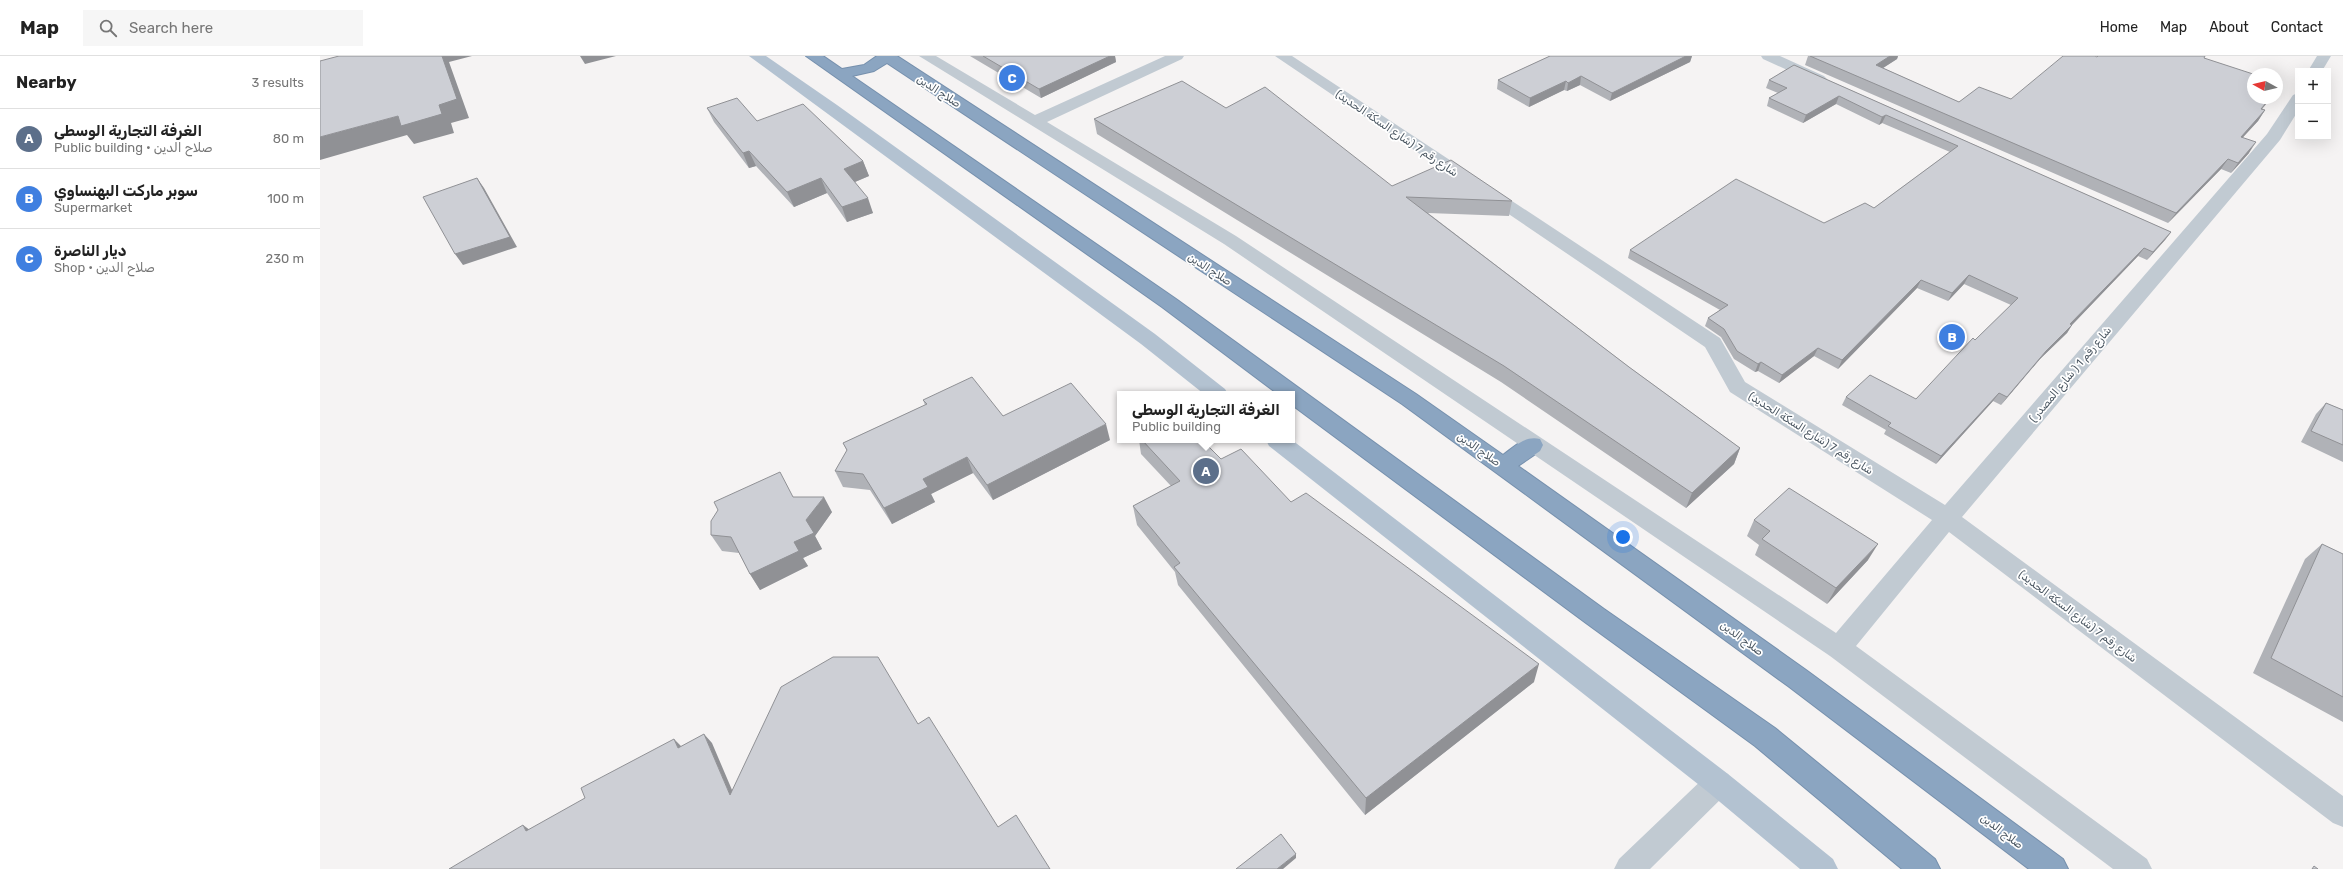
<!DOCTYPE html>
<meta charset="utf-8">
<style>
body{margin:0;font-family:Rubik,Cairo,sans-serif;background:#f6f6f6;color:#222}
.controls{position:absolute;right:12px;top:12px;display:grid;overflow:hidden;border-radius:0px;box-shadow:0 4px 16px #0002}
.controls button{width:36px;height:36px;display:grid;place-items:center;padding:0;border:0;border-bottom:1px solid #e0e0e0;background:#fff;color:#222;font:20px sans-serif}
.compass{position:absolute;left:1927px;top:12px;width:36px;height:36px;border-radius:50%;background:#fff;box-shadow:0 4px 16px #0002;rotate:278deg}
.you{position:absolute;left:1303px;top:481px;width:14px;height:14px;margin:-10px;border:3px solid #fff;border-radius:50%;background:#1a73e8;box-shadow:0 0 0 6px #1a73e833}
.badge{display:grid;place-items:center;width:26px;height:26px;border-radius:50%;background:#1a73e8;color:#fff;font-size:13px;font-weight:700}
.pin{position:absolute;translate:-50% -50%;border:2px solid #fff;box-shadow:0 1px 4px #0006}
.popup{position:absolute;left:797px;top:335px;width:178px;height:52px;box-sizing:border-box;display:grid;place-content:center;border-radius:0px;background:#fff;filter:drop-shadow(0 1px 3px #0005);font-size:13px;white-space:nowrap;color:#767676}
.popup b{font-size:15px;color:#222}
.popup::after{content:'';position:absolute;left:50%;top:100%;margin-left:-8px;border:8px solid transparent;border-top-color:#fff}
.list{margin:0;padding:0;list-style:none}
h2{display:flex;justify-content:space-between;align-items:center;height:52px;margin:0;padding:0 16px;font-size:17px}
h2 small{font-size:13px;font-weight:400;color:#767676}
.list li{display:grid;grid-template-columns:26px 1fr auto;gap:12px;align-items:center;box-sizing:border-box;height:60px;padding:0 16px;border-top:1px solid #e0e0e0}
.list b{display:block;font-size:15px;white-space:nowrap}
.list p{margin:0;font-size:13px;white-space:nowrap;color:#767676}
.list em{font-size:13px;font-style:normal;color:#767676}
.icon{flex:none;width:22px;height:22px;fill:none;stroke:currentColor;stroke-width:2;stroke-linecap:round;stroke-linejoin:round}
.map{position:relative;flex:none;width:2023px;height:813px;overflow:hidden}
header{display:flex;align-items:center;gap:24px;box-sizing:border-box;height:56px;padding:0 20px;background:#fff;border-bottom:1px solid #e0e0e0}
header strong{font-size:19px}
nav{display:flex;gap:22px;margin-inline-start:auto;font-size:14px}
.search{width:280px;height:36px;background:#f6f6f6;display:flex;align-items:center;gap:10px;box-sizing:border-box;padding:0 14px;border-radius:0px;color:#767676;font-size:15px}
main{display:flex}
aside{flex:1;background:#fff}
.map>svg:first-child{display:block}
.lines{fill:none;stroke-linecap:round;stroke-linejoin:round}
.highway-casing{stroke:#7690ad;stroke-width:2}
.minor{fill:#c1cad2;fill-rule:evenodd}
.major{fill:#b3c2d1;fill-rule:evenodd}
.highway{fill:#8ba5c1;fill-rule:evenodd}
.wall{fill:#b0b2b7}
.shaded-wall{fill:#909195}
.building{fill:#cdcfd5;stroke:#909195}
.labels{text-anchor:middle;stroke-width:3.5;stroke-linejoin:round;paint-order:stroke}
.street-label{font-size:11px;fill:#4a5661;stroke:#fff}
</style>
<header>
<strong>Map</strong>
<div class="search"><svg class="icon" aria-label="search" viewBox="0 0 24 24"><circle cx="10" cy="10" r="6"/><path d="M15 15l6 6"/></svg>Search here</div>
<nav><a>Home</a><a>Map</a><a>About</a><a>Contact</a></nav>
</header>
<main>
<aside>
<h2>Nearby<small>3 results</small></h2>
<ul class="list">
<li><span class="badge" style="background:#5c6f8a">A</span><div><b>الغرفة التجارية الوسطى</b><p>Public building · صلاح الدين</p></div><em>80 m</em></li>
<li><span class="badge" style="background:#3f7fe0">B</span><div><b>سوبر ماركت البهنساوي</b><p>Supermarket</p></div><em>100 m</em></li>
<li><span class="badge" style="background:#3f7fe0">C</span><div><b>ديار الناصرة</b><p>Shop · صلاح الدين</p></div><em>230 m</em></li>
</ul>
</aside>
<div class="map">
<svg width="2023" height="813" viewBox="0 0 2023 813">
<rect width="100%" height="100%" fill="#f5f3f3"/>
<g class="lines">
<defs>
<path id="highway" d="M486,0H503L522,13L544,9L557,0H577L1096,338L1183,399C1194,391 1205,379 1220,383L1223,389L1220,395L1198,410L1486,614L1743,803L1748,813H1709L1468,630L1082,348L567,7L554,15L532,20L856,243L1284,553L1455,672L1615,803L1620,813H1582L1435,690L1266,567L972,349V338H958L842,251Z"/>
</defs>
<!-- highway casing -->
<use href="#highway" class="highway-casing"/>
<!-- minor -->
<path class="minor" d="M599,0H616L715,59L845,0H864L862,3L727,66L916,180L1516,577L1612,464L1410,336L1385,291L955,0H972L1400,282L1425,326L1625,449L1947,78L1973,39L1978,37V55L1960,84L1642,461L2023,740V771L2013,767L1629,476L1536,590L1827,803L1832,813H1793L1510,600L904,188Z
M1441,0H1460L1504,20L1507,23L1499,28L1494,26L1443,3Z
M1997,0H2011L2002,15H1988Z
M1398,714L1408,718L1412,727L1408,736L1330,813H1294L1299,803L1388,718Z"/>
<!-- major -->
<path class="major" d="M429,0H446L517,49L835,278L905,333L908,338H884L821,288Z
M946,384H972L1408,718L1513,803L1518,813H1480L1388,736L949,390Z"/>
<!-- highway -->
<use href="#highway" class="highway"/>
</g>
<!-- wall -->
<path class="wall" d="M650,0H795L796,6L721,42Z
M1230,0H1372L1370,6L1290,45L1260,29L1247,35L1244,34L1209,51L1177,33L1178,24Z
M1488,0H1578L1577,3L1563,12L1639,46L1691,43L1777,1L1884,2L1942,54H1945L1938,65L1923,81L1929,97L1911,117L1901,113L1848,167L1485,9Z
M1474,9L1851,176L1845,184L1827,204L1818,200L1752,269L1747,277L1720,303L1681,349L1673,345L1616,408L1564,378L1566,374L1522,349L1526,341L1596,343L1691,249L1644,228L1628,245L1597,232L1518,313L1494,300L1459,327L1438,315L1435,316L1414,303L1401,281L1385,270L1388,262L1400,254L1308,202L1310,194L1504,167L1554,152L1630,96L1562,67L1559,69L1516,48L1483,67L1447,50L1449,42L1458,37L1446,32L1449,24Z
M387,52L437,65L543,105L549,120L535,126L553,157L527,166L507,137L474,151L436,110L429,112L394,66Z
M906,52L1072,130L1192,145L1189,160L1108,157L1309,311L1420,392L1414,408L1366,452L1181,326L777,78L774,63Z
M603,344L683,360L790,384L673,444L653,417L611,438L615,446L572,468L550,434L523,431L515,415L527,395L523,387L605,349Z
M2006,347L2023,354V406L1981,386L1996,358Z
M819,384H882L901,403L971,446L1214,626L1045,759L858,529L855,516L817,469L813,450L851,430L821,398Z
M473,441L512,456L495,480L502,493L483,502L488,510L440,534L430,518L419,497L402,495L391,479Z
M1434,464L1548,504L1507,548L1435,499L1439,489L1427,480Z
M2002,488L2023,498V666L1933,617L1985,503Z"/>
<!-- shaded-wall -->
<path class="shaded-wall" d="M122,0H152L129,6L149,62L131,67L134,77L94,88L87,79L0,104V81L119,49Z
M260,0H296L265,8Z
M790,0H795L796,6L721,42L719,33Z
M1366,0H1372L1370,6L1290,45L1292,37Z
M1570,0H1578L1577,3L1552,19L1556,9Z
M1261,20L1260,29L1247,35L1248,27Z
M1246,25L1244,34L1209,51L1210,42Z
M1519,40L1516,48L1483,67L1486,59Z
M1950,42H1951L1934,63L1941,53Z
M1945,54L1938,65L1914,91L1921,81Z
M1566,59L1562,67L1559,69L1562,61Z
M1936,86L1929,97L1911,117L1918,107Z
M429,95L436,110L429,112L423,97Z
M1908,103L1901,113L1848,167L1856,157Z
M543,105L549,120L530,128L524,113Z
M157,122L164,132L197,191L143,209L135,198Z
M501,122L507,137L474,151L467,136Z
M548,142L553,157L527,166L522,151Z
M1851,176L1845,184L1827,204L1833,196Z
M1824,192L1818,200L1751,270L1752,269L1747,277L1720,303L1681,349L1687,341L1726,295L1750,268Z
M1649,219L1644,228L1628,245L1632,237Z
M1601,224L1597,232L1518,313L1522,304Z
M1498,292L1494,300L1459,327L1462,319Z
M1441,306L1438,315L1435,316L1438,308Z
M1679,337L1673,345L1616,408L1621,400Z
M786,368L790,384L673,444L667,429Z
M1420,392L1414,408L1366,452L1372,437Z
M647,401L653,417L611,438L615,446L572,468L564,452L603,423Z
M504,441L512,456L495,480L502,493L483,502L488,510L440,534L430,518L474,486L486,464Z
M1558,488L1548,504L1507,548L1516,532Z
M1219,608L1214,626L1045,759L1046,742Z
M384,678L392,687L418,748L410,739Z
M354,683L363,692H358Z
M203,769L214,777L206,775Z
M976,798V802L963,813H957Z"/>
<!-- building -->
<path class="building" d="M19,0H122L137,43L119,49L122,58L81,70L78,60L0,81V5Z
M663,0H790L719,33Z
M1230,0H1366L1292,37L1261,20L1248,27L1246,25L1210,42L1178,24Z
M1490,0H1570L1556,9L1639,46L1659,31L1691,43L1743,0H1775L1777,1L1778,0H1885L1884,2L1933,18V42H1950L1941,53L1945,54L1921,81L1936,86L1918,107L1908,103L1856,157Z
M1474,9L1851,176L1833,196L1824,192L1750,268L1752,269L1726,295L1687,341L1679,337L1621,400L1568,370L1571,367L1526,341L1550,319L1596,343L1653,282L1655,284L1698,242L1649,219L1632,237L1601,224L1522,304L1498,292L1462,319L1441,306L1438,308L1417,295L1404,273L1388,262L1408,249L1310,194L1416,123L1504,167L1545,147L1554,152L1638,90L1566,59L1562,61L1519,40L1486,59L1449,42L1467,32L1449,24Z
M862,25L906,52L945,31L1072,130L1131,104L1192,145L1086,141L1309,311L1420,392L1372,437L1184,310L774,63Z
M1957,26L1961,27L1957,33Z
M417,42L437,65L483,48L543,105L524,113L548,142L522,151L501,122L467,136L429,95L423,97L387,52Z
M157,122L190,181L135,198L103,141Z
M652,321L683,360L751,327L786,368L667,429L647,401L603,423L608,431L564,452L543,418L515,415L527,394L523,387L607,348L603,344Z
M2006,347L2023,354V389L1991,375Z
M822,384H882L901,403L921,393L971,446L986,437L1219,608L1046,742L854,511L860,507L813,450L860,425Z
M460,416L473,441H504L486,464L494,477L474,486L479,495L430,518L411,481L391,479V465L398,454L394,446Z
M1469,432L1558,488L1516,532L1442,483L1450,475L1434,464Z
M2002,488L2023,498V641L1951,602Z
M513,601H558L598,668L609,661L678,771L696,759L730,813H129L203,769L206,775L265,742L261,732L354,683L358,692L384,678L410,739L461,631Z
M961,778L976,798L957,813H916Z
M1994,810L1998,813H1992Z"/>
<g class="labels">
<!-- street labels -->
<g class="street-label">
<text transform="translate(619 35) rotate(33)" y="4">صلاح الدين</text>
<text transform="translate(1077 77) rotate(34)" y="4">شارع رقم 7 (شارع السكة الحديد)</text>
<text transform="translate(890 213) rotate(33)" y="4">صلاح الدين</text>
<text transform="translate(1750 318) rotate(-50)" y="4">شارع رقم 1 ( شارع المصدر )</text>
<text transform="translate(1491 377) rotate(32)" y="4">شارع رقم 7 (شارع السكة الحديد)</text>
<text transform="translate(1159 393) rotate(35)" y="4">صلاح الدين</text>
<text transform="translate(1758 560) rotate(37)" y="4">شارع رقم 7 (شارع السكة الحديد)</text>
<text transform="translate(1422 582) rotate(36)" y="4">صلاح الدين</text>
<text transform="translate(1682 775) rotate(37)" y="4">صلاح الدين</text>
</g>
</g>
</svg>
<div class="controls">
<button>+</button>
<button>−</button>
</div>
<svg class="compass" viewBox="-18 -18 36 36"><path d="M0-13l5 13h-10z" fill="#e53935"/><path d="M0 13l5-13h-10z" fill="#767676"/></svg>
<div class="you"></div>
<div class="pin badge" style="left:886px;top:415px;background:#5c6f8a">A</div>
<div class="popup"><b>الغرفة التجارية الوسطى</b>Public building</div>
<div class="pin badge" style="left:1632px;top:281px;background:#3f7fe0">B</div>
<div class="pin badge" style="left:692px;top:22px;background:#3f7fe0">C</div>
</div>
</main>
